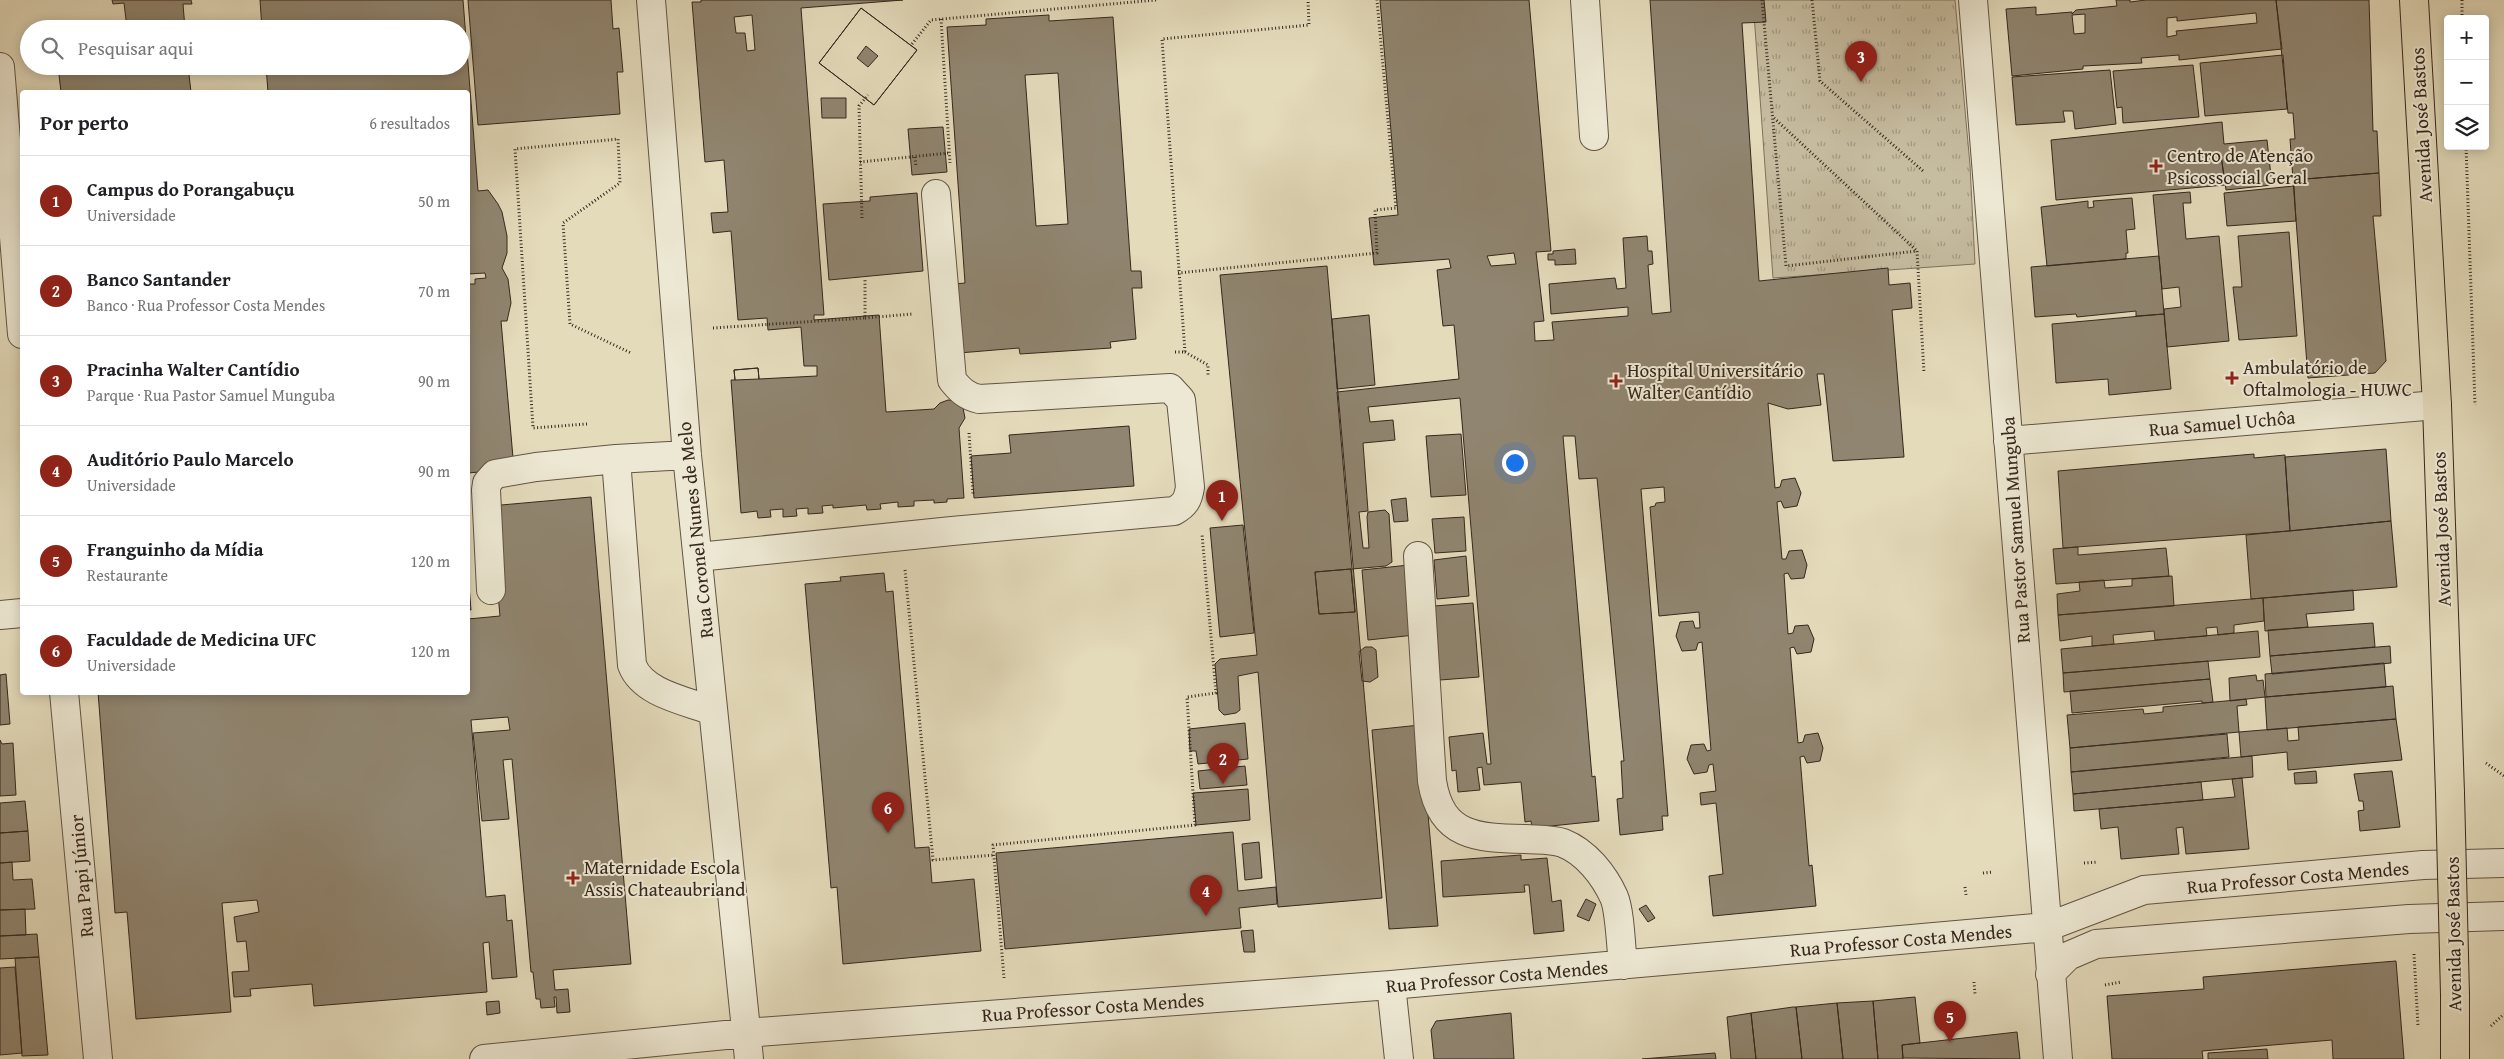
<!DOCTYPE html>
<html lang="pt">
<meta charset="utf-8">
<style>
body{margin:0;font-family:"Gentium Book Plus",serif;background:#f6f6f6;color:#202124}
.controls{position:absolute;right:15px;top:15px;display:grid;overflow:hidden;border-radius:5px;box-shadow:0 2px 12px #0003}
.controls button{width:45px;height:45px;display:grid;place-items:center;padding:0;border:0;border-bottom:1px solid #e0e0e0;background:#fff;color:#202124;font:25px sans-serif}
.you{position:absolute;left:1514px;top:462px;width:18px;height:18px;margin:-12px;border:4px solid #fff;border-radius:50%;background:#1a73e8;box-shadow:0 0 0 8px #1a73e833}
.badge{display:grid;place-items:center;width:32px;height:32px;border-radius:50%;background:#8f2418;color:#fff;font-size:16px;font-weight:700}
.pin{position:absolute;translate:-50% -41px;filter:drop-shadow(0 1px 2px #0008)}
.pin::after{content:'';position:absolute;top:26px;width:18px;height:15px;background:inherit;clip-path:polygon(0 0,100% 0,50% 100%)}
.list{margin:0;padding:0;list-style:none}
h2{display:flex;justify-content:space-between;align-items:center;height:65px;margin:0;padding:0 20px;font-size:21px}
h2 small{font-size:16px;font-weight:400;color:#757577}
.list li{display:grid;grid-template-columns:32px 1fr auto;gap:15px;align-items:center;box-sizing:border-box;height:90px;padding:0 20px;border-top:1px solid #e0e0e0}
.list b{display:block;font-size:19px;white-space:nowrap}
.list p{margin:0;font-size:16px;white-space:nowrap;color:#757577}
.list em{font-size:16px;font-style:normal;color:#757577}
.icon{flex:none;width:28px;height:28px;fill:none;stroke:currentColor;stroke-width:2;stroke-linecap:round;stroke-linejoin:round}
.map{position:relative;flex:none;width:2504px;height:1059px;overflow:hidden}
.search{position:absolute;background:#fff;box-shadow:0 2px 12px #0003;left:20px;top:20px;width:450px;height:55px;display:flex;align-items:center;gap:12px;box-sizing:border-box;padding:0 18px;border-radius:28px;color:#757577;font-size:19px}
.panel{position:absolute;background:#fff;box-shadow:0 2px 12px #0003;left:20px;top:90px;width:450px;height:605px;border-radius:5px}
.map>svg:first-child{display:block}
.grass{fill:url(#grass-tufts);stroke:#7e725f}
.building{fill:#908570;stroke:#36271e;fill-rule:evenodd}
.lines{fill:none;stroke-linecap:round;stroke-linejoin:round}
.minor-casing{stroke:#625445;stroke-width:30}
.major-casing{stroke:#36271e;stroke-width:30}
.path{stroke:#36271e;stroke-width:3;stroke-dasharray:1 2.5;stroke-linecap:butt}
.minor{stroke:#ede8d3;stroke-width:28}
.major{stroke:#e4dbbb;stroke-width:28}
.major-bridge-casing{stroke:#36271e;stroke-width:30;stroke-linecap:butt}
.major-bridge{stroke:#e4dbbb;stroke-width:28}
.poi-dot{fill:#8f2418;stroke:#ede8d3;stroke-width:2}
.labels{text-anchor:middle;stroke-width:4;stroke-linejoin:round;paint-order:stroke}
.street-label{font-size:19px;fill:#36271e;stroke:#ede8d3}
.poi-label{font-size:19px;fill:#36271e;stroke:#ede8d3;text-anchor:start}
</style>
<div class="map">
<svg width="2504" height="1059" viewBox="0 0 2504 1059">
<defs>
<pattern id="grass-tufts" width="24" height="20" patternUnits="userSpaceOnUse" patternTransform="scale(1.25)"><rect width="24" height="20" fill="#c6bca0"/><path d="M3 7l-1-3M5 7V3M7 7l1-3M15 17l-1-3M17 17v-4M19 17l1-3" fill="none" stroke="#a29982"/></pattern>
</defs>
<rect width="100%" height="100%" fill="#e4dbbb"/>
<filter id="stains"><feTurbulence type="fractalNoise" baseFrequency=".004" numOctaves="4"/><feColorMatrix values="0 0 0 0 .2 0 0 0 0 .09 0 0 0 0 .02 0 0 0 .5 -.17"/></filter>
<radialGradient id="worn" r=".72"><stop offset=".6" stop-color="#630" stop-opacity="0"/><stop offset="1" stop-color="#630" stop-opacity=".3"/></radialGradient>
<!-- grass -->
<path class="grass" d="M1753,0H1955L1970,165L1975,264L1773,278Z"/>
<!-- building -->
<path class="building" d="M112,0H191L192,4H183L185,29H119L127,28L124,3L113,4Z
M260,0H463L478,191L488,190L498,204L502,212L507,236V253L502,268L508,279L511,303L507,321H501L514,469L468,473V284H475V279L486,278L485,273L468,274V92H268L266,66H461V29H262Z
M468,0H611L613,29L619,28L623,72H617L620,114L478,125Z
M701,0H903L801,8L824,315H814V320L879,315L886,412L934,409L940,403L948,400L956,401L963,408L965,418L959,428L964,498L947,499V502L934,503V500L914,501V506L898,507V502L880,504L881,509L867,510L866,505L833,508V505L822,506L823,513L808,514V508L796,509L797,516L783,517V509L770,510L771,517L758,518L757,511L741,513L731,380H735L734,370L758,368L759,379L817,376V366H804L801,327L768,330L767,318L738,320L731,231L713,233L711,213L728,212L724,160L705,162L692,2H701ZM752,15L755,50L747,51L745,33H736L734,17Z
M1380,0H1529L1551,251L1536,252L1544,321L1534,322L1535,341L1554,340L1552,322L1628,316V307L1551,314L1549,284L1615,278L1617,289L1626,288L1623,238L1647,236L1648,251H1652L1653,264L1648,265L1652,314L1671,312L1650,0H1764L1766,22L1742,23L1759,281L1888,268L1889,285L1910,283L1912,308L1892,310L1904,457L1833,461L1824,374H1817L1821,405L1788,409L1768,403L1775,488L1780,487L1782,480L1795,478L1801,493L1797,506L1784,508L1781,501L1777,502L1782,559H1786L1789,551L1802,550L1807,565L1804,578L1791,579L1788,573L1784,574L1788,634L1793,633L1795,626L1808,625L1814,639L1811,652L1797,654L1794,647L1790,648L1798,743L1803,742L1805,735L1818,733L1823,748L1820,761L1807,763L1804,756L1800,757L1809,866L1812,865L1816,906L1713,916L1709,876L1723,874L1716,803L1701,805L1700,793L1716,791L1713,764L1709,765L1707,772L1694,774L1687,759L1691,745L1704,744L1707,751L1711,750L1702,642L1698,643L1696,650L1682,651L1676,636L1680,622L1693,621L1695,628H1700L1699,612L1659,616L1650,507L1655,506L1656,503L1665,502L1664,487L1641,489L1668,816H1662L1663,830L1620,835L1617,799L1623,798L1621,761H1624L1597,478L1579,479L1575,436H1563L1592,777L1595,776L1599,821L1532,828L1531,821L1525,822L1521,782L1484,785L1482,767L1477,768L1480,790L1458,792L1456,770L1452,771L1449,737L1483,733L1487,764H1491L1460,398L1368,407L1370,422L1393,420L1395,440L1363,443L1368,511L1359,512L1363,548H1369L1367,517L1368,512L1385,510L1389,514L1392,562L1386,566L1352,569L1337,392L1459,379L1454,325L1443,326L1437,270L1451,268L1449,259L1374,265L1369,218L1398,215ZM1514,253L1516,264L1491,266L1487,256Z
M2116,0H2130V2L2146,0H2276L2282,49L2179,60V55L2141,58L2142,63L2083,66V69L2012,76L2006,9L2036,7V15L2072,12V14L2076,10L2117,6ZM2256,13L2257,23L2176,31L2177,35L2167,37V18L2177,17V21ZM2085,14V33L2074,34L2072,15Z
M2276,0H2369L2373,131H2377L2379,173L2293,180L2290,139H2295L2293,113H2288Z
M861,8L917,50L874,105L819,63ZM866,46L878,56L868,67L857,58Z
M861,8L917,50L874,105L819,63Z
M1049,15V21L1113,17L1131,271H1141L1142,288H1132L1136,339L1110,342L1111,348L1020,354L1019,348L959,353L954,284L965,283L947,27L986,25V19ZM1058,73L1068,224L1036,226L1025,75Z
M2283,55L2287,109L2205,116L2200,63Z
M2193,65L2199,117L2123,123L2122,107L2117,108L2113,71Z
M58,66H188L191,92H61Z
M2110,70L2116,124L2075,129L2073,111H2063L2065,122L2016,125L2012,77Z
M821,98H846V118H822Z
M2222,122L2224,144L2267,140L2272,185L2226,190L2221,155L2225,185L2056,200L2051,140Z
M943,127L947,172L912,175L908,129Z
M2379,173L2381,216H2373L2386,361L2375,373L2308,378L2293,180Z
M2294,186L2296,221L2227,226L2224,193Z
M2190,192L2191,203H2183L2186,239L2219,236L2229,341L2167,347L2164,309L2181,307L2179,287L2162,289L2153,195Z
M917,193L923,271L829,280L823,204L870,201V197Z
M2132,198L2135,229L2126,230L2128,253H2126V259L2047,266L2041,207L2088,201V208L2094,207L2093,201Z
M2289,232L2297,336L2239,340L2233,287H2242L2238,236Z
M1575,249L1576,264L1555,265V260H1548V254H1553V251Z
M2159,256L2164,314L2136,316V311L2077,317L2076,314L2035,317L2031,267Z
M1327,266L1382,898L1278,907L1258,672L1238,676L1240,710L1236,713L1224,715L1219,710L1215,664L1220,659L1257,655L1220,275ZM1351,569L1355,612L1319,614L1315,572Z
M2164,314L2171,389L2109,395L2108,379L2056,383L2052,324Z
M1369,315L1375,385L1337,389L1332,319Z
M758,368L759,379L735,380L734,370Z
M1129,426L1134,486L974,498L971,456L1011,453L1009,435Z
M1461,434L1466,495L1431,497L1426,436Z
M2386,449L2391,521L2290,531L2285,457Z
M2254,454V458L2285,455L2290,531L2063,548L2058,471Z
M591,497L631,964L553,970L555,990L568,989L570,1012L557,1013L556,997H554L555,1007L541,1008L540,999H536L533,972H531L512,759L503,760L509,819L482,821L473,733L510,730L508,717L471,720L486,897L505,895L507,921L512,920L517,977L492,979L489,942L483,943L487,992L314,1006L312,984L250,989L251,996L234,997L232,972L249,971L246,941L237,942L234,917L259,912L257,900L222,903L231,1012L136,1019L127,912L115,913L98,692H468V619L500,616L490,506Z
M1406,498L1408,521L1394,522L1391,500Z
M1464,517L1466,551L1435,553L1432,519Z
M2391,521L2397,587L2251,599L2246,535Z
M1243,525L1254,633L1220,637L1210,528Z
M2078,547V555L2166,548L2169,576L2056,584L2053,549Z
M1466,556L1469,596L1437,599L1434,560Z
M1409,565L1415,635L1368,640L1362,570Z
M1351,569L1355,612L1319,614L1315,572Z
M468,573L471,610H468Z
M884,573L886,592L893,591L915,848L929,847L932,883L974,879L981,951L843,964L837,887L831,888L805,584L841,581L840,577Z
M2172,576L2174,606L2058,615L2057,594L2080,591L2079,582L2104,580L2105,588L2132,586V579Z
M2353,590L2354,610L2306,614L2308,627L2265,631L2263,598Z
M2263,598L2264,621L2234,625V633L2218,635L2217,627L2206,628L2207,636L2155,640L2154,631L2113,635L2114,644L2092,646V636L2060,641L2058,615Z
M1473,603L1479,677L1440,680L1434,606Z
M2373,623L2375,647L2270,656L2268,630Z
M2258,631L2260,657L2063,673L2061,649Z
M2390,646L2391,663L2272,674L2270,656Z
M1365,647H1372L1376,650L1378,677L1370,682L1362,681L1359,652Z
M2208,661L2210,679L2064,692L2063,673Z
M2384,663L2386,687L2266,697L2265,674Z
M6,674L10,724L0,725V675Z
M2256,675L2257,681L2263,680L2265,697L2230,701L2229,678Z
M2210,679L2213,702L2202,703V701L2072,713L2070,691Z
M2393,686L2396,719L2267,730L2265,697Z
M2246,699L2247,705L2237,706L2239,732L2070,748L2067,715L2143,709L2144,714L2163,712V707Z
M2396,719L2402,760L2288,770L2287,752L2241,757L2239,732L2287,728L2288,741L2299,740L2298,727Z
M1245,723L1248,759L1198,764L1196,751H1190L1189,729Z
M1420,725L1438,926L1389,929L1372,730Z
M2227,734L2229,757L2071,772L2070,748Z
M0,740L2,744L13,743L16,795L0,796Z
M2252,756L2253,777L2073,794L2071,772Z
M1245,766L1247,785L1200,789L1198,771Z
M2316,771L2317,783L2295,784L2294,773Z
M2392,771L2400,827L2360,831L2358,811L2364,810L2363,801H2359L2354,774Z
M2242,778L2249,849L2186,854L2183,827L2176,828L2179,854L2121,859L2118,827L2101,829L2099,809L2235,797L2232,779Z
M2201,782L2203,800L2074,811L2073,794Z
M1248,789L1250,820L1196,825L1193,793Z
M25,801L28,831L0,833V803Z
M28,831L30,861L0,863V833Z
M1233,832L1238,891L1276,887L1277,904L1239,908L1241,928L1005,949L996,853Z
M1259,842L1262,878L1245,880L1242,844Z
M1521,855V860L1547,858L1552,902L1561,900L1564,931L1534,934L1529,885H1524L1525,892L1443,897L1441,861Z
M12,862L13,880L32,879L35,909L0,910V863Z
M1586,899L1596,904L1589,921L1577,916Z
M1646,905L1655,918L1648,922L1639,909Z
M25,909L26,935L0,936V910Z
M1253,930L1255,952H1244L1241,931Z
M37,934L39,957L0,959V936Z
M39,957L48,1055L22,1056L15,958Z
M2396,961L2404,1059H2333L2332,1040L2202,1051L2203,1059H2112L2107,996L2204,989L2203,977Z
M15,967L22,1053L0,1055V968Z
M1915,997L1920,1043L1902,1045L1903,1059H1878L1873,1001Z
M499,1001L500,1013L487,1015L486,1002Z
M1873,1001L1878,1059H1843L1837,1003Z
M1837,1003L1843,1059H1802L1796,1007Z
M1793,1007H1796L1802,1059H1756L1751,1013Z
M1511,1013L1514,1059H1434L1431,1030L1436,1021Z
M1751,1013L1756,1059H1731L1727,1017Z
M2017,1032L2020,1059L1903,1058L1902,1045Z
M2267,1049L2268,1059H2208V1053Z
M1715,1053L1716,1059H1642Z"/>
<g class="lines">
<defs>
<path id="minor" d="M651,0L687,455L749,1059
M1585,0L1594,136
M1973,0L2058,1059
M0,67L22,334
M2008,441L2437,405
M616,459L687,455
M1418,556L1432,781C1441,837 1477,838 1525,839C1538,840 1551,839 1563,843C1586,852 1604,875 1614,897C1620,911 1621,948 1623,965
M698,557L952,531L1174,511C1185,505 1188,500 1190,487L1181,400L1170,388L979,399C966,396 960,390 952,380L936,194
M491,590L486,490L487,483L495,474L536,467L616,459L632,665C643,694 687,701 713,711
M0,615L22,613
M64,692L98,1059
M2050,974L2068,956L2096,944L2409,919L2504,916
M1391,985L1399,1059
M484,1059L746,1033L1391,985L2047,927L2144,890L2423,865L2504,863"/>
<path id="major" d="M2414,0L2437,405L2450,793
M2455,995V1059"/>
</defs>
<!-- minor casing -->
<use href="#minor" class="minor-casing"/>
<!-- major casing -->
<use href="#major" class="major-casing"/>
<!-- path -->
<path class="path" d="M1762,0L1786,266L1917,251L1924,373
M1812,0L1820,81L1923,171
M2462,0V19
M941,19L950,163
M912,44L931,20L1156,0
M1774,118L1916,250
M2466,146L2475,405
M915,157L916,167
M860,162L949,153
M862,218L859,106L868,95
M1178,273L1377,253L1375,210L1396,208L1377,0
M865,318L912,314
M713,328L865,318V278
M1175,352H1185L1162,39L1309,25L1308,0
M1185,352L1208,365V377
M587,424L533,428L515,149L618,139L620,183L563,223L570,324L631,353
M969,433L973,494
M905,570L933,860L994,855
M2486,763L2504,776
M2084,863L2098,862
M1983,873L1993,872
M1965,887L1966,895
M2414,954L2418,1026
M1004,978L993,845L1195,825L1187,697L1216,693L1202,534
M1974,982L1975,994
M2105,985L2121,982
M2491,1026L2504,1014"/>
<!-- minor -->
<use href="#minor" class="minor"/>
<!-- major -->
<use href="#major" class="major"/>
<defs>
<path id="major-bridge" d="M2450,793L2455,995"/>
</defs>
<!-- major-bridge casing -->
<use href="#major-bridge" class="major-bridge-casing"/>
<!-- major-bridge -->
<use href="#major-bridge" class="major-bridge"/>
</g>
<!-- markers -->
<g class="poi-dot">
<path d="M2153.5 158.5h5v5h5v5h-5v5h-5v-5h-5v-5h5z"/>
<path d="M2229.5 370.5h5v5h5v5h-5v5h-5v-5h-5v-5h5z"/>
<path d="M1613.5 373.5h5v5h5v5h-5v5h-5v-5h-5v-5h5z"/>
<path d="M570.5 870.5h5v5h5v5h-5v5h-5v-5h-5v-5h5z"/>
</g>
<g class="labels">
<!-- street labels -->
<g class="street-label">
<text transform="translate(2421 125) rotate(-93)" y="7">Avenida José Bastos</text>
<text transform="translate(2222 423) rotate(-5)" y="7">Rua Samuel Uchôa</text>
<text transform="translate(2441 529) rotate(-92)" y="7">Avenida José Bastos</text>
<text transform="translate(695 530) rotate(-96)" y="7">Rua Coronel Nunes de Melo</text>
<text transform="translate(2015 530) rotate(-94)" y="7">Rua Pastor Samuel Munguba</text>
<text transform="translate(81 876) rotate(-95)" y="7">Rua Papi Júnior</text>
<text transform="translate(2298 877) rotate(-5)" y="7">Rua Professor Costa Mendes</text>
<text transform="translate(2453 934) rotate(-91)" y="7">Avenida José Bastos</text>
<text transform="translate(1901 940) rotate(-5)" y="7">Rua Professor Costa Mendes</text>
<text transform="translate(1497 976) rotate(-5)" y="7">Rua Professor Costa Mendes</text>
<text transform="translate(1093 1007) rotate(-4)" y="7">Rua Professor Costa Mendes</text>
</g>
<!-- poi labels -->
<g class="poi-label">
<text x="2167" y="162">Centro de Atenção<tspan x="2167" dy="22">Psicossocial Geral</tspan></text>
<text x="2243" y="374">Ambulatório de<tspan x="2243" dy="22">Oftalmologia - HUWC</tspan></text>
<text x="1627" y="377">Hospital Universitário<tspan x="1627" dy="22">Walter Cantídio</tspan></text>
<text x="584" y="874">Maternidade Escola<tspan x="584" dy="22">Assis Chateaubriand</tspan></text>
</g>
</g>
<rect width="100%" height="100%" filter="url(#stains)"/>
<rect width="100%" height="100%" fill="url(#worn)"/>
</svg>
<div class="controls">
<button>+</button>
<button>−</button>
<button><svg class="icon" aria-label="layers" viewBox="0 0 24 24"><path d="M12 4l9 5-9 5-9-5zM3 14l9 5 9-5"/></svg></button>
</div>
<div class="you"></div>
<div class="pin badge" style="left:1222px;top:521px">1</div>
<div class="pin badge" style="left:1223px;top:784px">2</div>
<div class="pin badge" style="left:1861px;top:82px">3</div>
<div class="pin badge" style="left:1206px;top:916px">4</div>
<div class="pin badge" style="left:1950px;top:1042px">5</div>
<div class="pin badge" style="left:888px;top:833px">6</div>
<div class="search"><svg class="icon" aria-label="search" viewBox="0 0 24 24"><circle cx="10" cy="10" r="6"/><path d="M15 15l6 6"/></svg>Pesquisar aqui</div>
<section class="panel">
<h2>Por perto<small>6 resultados</small></h2>
<ul class="list">
<li><span class="badge">1</span><div><b>Campus do Porangabuçu</b><p>Universidade</p></div><em>50 m</em></li>
<li><span class="badge">2</span><div><b>Banco Santander</b><p>Banco · Rua Professor Costa Mendes</p></div><em>70 m</em></li>
<li><span class="badge">3</span><div><b>Pracinha Walter Cantídio</b><p>Parque · Rua Pastor Samuel Munguba</p></div><em>90 m</em></li>
<li><span class="badge">4</span><div><b>Auditório Paulo Marcelo</b><p>Universidade</p></div><em>90 m</em></li>
<li><span class="badge">5</span><div><b>Franguinho da Mídia</b><p>Restaurante</p></div><em>120 m</em></li>
<li><span class="badge">6</span><div><b>Faculdade de Medicina UFC</b><p>Universidade</p></div><em>120 m</em></li>
</ul>
</section>
</div>
